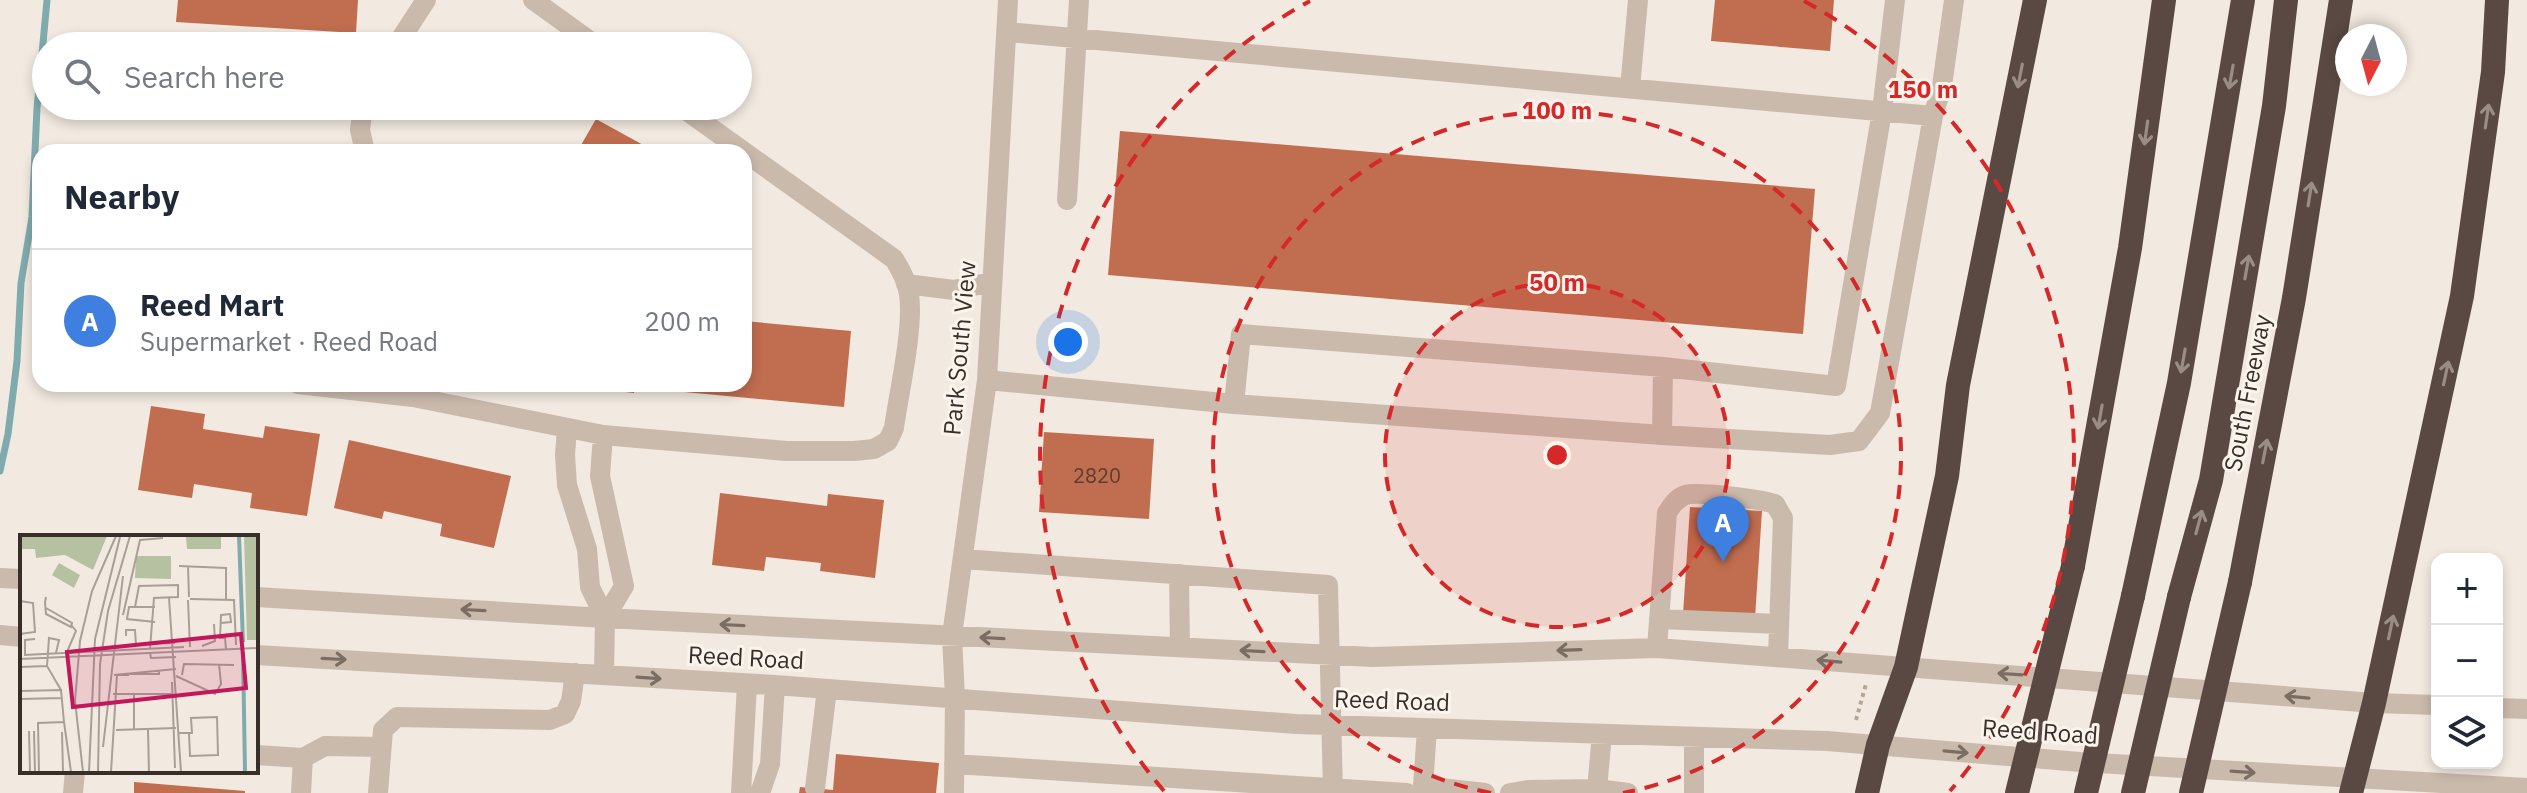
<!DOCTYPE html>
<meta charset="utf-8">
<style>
body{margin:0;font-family:"IBM Plex Sans",sans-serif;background:#f2f2f3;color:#1f2937}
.controls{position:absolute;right:24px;bottom:24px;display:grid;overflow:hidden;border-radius:16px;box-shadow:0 4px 12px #0003}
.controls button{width:72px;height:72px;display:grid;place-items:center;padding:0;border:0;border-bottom:2px solid #e0e1e3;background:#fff;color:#1f2937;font:40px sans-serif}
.compass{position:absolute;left:2335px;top:24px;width:72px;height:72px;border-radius:50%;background:#fff;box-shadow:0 4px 12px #0003;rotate:186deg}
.you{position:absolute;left:1068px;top:342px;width:28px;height:28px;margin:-20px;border:6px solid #fff;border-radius:50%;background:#1a73e8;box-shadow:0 0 0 12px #1a73e833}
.badge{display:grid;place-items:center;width:52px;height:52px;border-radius:50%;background:#b45309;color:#fff;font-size:26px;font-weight:700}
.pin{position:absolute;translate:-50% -66px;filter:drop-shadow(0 2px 4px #0008)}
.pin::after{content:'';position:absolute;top:42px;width:28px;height:24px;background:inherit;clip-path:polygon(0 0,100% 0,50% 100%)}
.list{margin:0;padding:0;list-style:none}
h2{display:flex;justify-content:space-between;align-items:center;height:104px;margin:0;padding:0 32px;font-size:34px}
h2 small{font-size:26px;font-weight:400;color:#747a83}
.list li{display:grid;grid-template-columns:52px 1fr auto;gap:24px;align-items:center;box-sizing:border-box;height:144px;padding:0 32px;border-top:2px solid #e0e1e3}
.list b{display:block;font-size:30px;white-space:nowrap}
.list p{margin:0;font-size:26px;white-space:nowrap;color:#747a83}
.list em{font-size:26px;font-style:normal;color:#747a83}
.icon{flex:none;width:44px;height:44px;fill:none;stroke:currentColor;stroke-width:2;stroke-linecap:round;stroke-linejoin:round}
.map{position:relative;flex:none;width:2527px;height:793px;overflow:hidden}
.search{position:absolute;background:#fff;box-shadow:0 4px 12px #0003;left:32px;top:32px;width:720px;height:88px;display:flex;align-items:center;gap:20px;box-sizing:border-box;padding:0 28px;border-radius:44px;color:#747a83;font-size:30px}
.panel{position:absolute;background:#fff;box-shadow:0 4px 12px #0003;left:32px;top:144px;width:720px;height:248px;border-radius:24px}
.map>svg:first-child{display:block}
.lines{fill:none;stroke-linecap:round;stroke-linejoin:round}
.stream{stroke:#80abae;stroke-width:7}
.building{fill:#c16d4f}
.path{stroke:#b6a496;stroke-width:4;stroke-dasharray:4 4;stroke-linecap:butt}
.minor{stroke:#cabaac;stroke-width:20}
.highway{stroke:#594942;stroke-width:24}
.highway-bridge{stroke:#594942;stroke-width:24}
.oneway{stroke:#998d86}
.oneway2{stroke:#7a6e64}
.ring{fill:none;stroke:#d62828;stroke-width:4;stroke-dasharray:14 10}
.labels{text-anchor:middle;stroke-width:6;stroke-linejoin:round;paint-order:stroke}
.number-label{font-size:20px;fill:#5a3e33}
.street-label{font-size:24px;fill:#382f2a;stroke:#faf4ec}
.inset-river{fill:none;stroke:#80abae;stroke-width:4}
.inset-road{fill:none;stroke:#a89f97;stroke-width:2}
.view{fill:#c2185b;fill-opacity:0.15;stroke:#c2185b;stroke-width:4}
.inset-edge{fill:none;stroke:#382f2a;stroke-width:4}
.centre{fill:#d62828;stroke:#faf4ec;stroke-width:4}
.ring-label{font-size:24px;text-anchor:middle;font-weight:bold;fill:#d62828;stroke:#faf4ec;stroke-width:6;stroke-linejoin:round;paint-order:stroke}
</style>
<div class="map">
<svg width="2527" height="793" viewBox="0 0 2527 793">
<rect width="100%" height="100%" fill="#f2eae0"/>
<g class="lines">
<!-- stream -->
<path class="stream" d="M0,471L8,434L17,361L21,283L32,217L37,108L47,0"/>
</g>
<!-- building -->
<path class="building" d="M178,0H358L356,33L176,22Z
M1715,0H1834L1830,51L1711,41Z
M596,119L656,152H577Z
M1120,131L1815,189L1803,334L1108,275Z
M744,321L851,331L844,407L663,390L664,384H744Z
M575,384H635L634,393L574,386Z
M151,406L205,414L203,429L263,438L265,426L320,434L307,516L250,508L252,493L194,484L192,498L138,490Z
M1044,432L1154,439L1149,519L1039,512Z
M349,440L511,476L494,548L440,536L442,524L384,511L382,519L334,508Z
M720,493L827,506L828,494L884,500L875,578L820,571L821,563L766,557L764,571L712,565Z
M1690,507L1762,511L1755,618L1683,614Z
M836,754L939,763L936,793H799L800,787L833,790Z
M134,782L245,791V793H134Z"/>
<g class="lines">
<!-- path -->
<path class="path" d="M1856,720L1866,684"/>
<!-- minor -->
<path class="minor" d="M533,0L597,46
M1007,32L1933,116
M396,46L426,0
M1630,88L1638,0
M363,106L360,130L365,152
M1067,200L1079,0
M906,284L954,290L992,282
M1663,367L1836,386L1882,111L1895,0
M987,380L1234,404L1662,435L1830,445L1859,441L1880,413L1933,116L1942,86L1954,0
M298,384L413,397L603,435L786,451H854L874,449L888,441L894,428C899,391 914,329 909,294C907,281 901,270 894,259L680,106
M1234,404L1241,334L1663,367L1662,435
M567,428L565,455L567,485L587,549L590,587L605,618L604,675
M603,435L600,476L624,586L605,618
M963,559L1328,585L1333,793
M1179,574L1180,648
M0,578L22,579
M256,597L605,618L1372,657L1657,648L2374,703L2437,705
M1659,619L1779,624
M0,635L22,637
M1657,648L1667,513C1672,505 1676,499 1685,495C1699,491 1759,499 1775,504L1783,518L1778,656
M256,655L775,685L1296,724L1827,741L2080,762L2527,788
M2497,708L2527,709
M1427,729L1423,786L1485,793
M1694,737V793
M256,755L303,758L301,793
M303,758L325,746L381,747
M954,764L1407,793
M815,788L827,689
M1597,789L1628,793
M73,793L75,771
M378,793L383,730L397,717L550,720L565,714L571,701L575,673
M741,793L747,685
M760,793L770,764L775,685
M954,793L955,698L952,636L987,380L1008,0
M1510,793L1528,790L1597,789L1602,734"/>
<!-- highway -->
<path class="highway" d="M2073,566L2130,248L2164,0
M2240,582L2294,298L2341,0
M2133,596L2179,383L2243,0
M2179,597L2211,480L2274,106L2286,0
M1867,793L1878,745L1906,667L1947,476L1958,385L2035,0
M2351,793L2374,703L2462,296L2493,72L2497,0"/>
<!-- highway-bridge -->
<path class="highway-bridge" d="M2017,793L2073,566
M2086,793L2133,596
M2133,793L2179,597
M2191,793L2240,582"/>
</g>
<!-- one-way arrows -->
<defs><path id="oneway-shaft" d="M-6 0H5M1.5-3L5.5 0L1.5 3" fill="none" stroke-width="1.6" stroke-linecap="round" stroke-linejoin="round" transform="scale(2)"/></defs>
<g class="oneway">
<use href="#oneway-shaft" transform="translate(2020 76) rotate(101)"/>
<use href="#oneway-shaft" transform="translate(2231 77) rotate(100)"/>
<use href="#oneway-shaft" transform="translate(2487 116) rotate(-82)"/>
<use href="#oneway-shaft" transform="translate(2146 133) rotate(98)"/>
<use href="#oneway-shaft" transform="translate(2310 194) rotate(-81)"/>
<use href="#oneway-shaft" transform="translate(2247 267) rotate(-80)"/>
<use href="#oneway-shaft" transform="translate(2183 361) rotate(100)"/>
<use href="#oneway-shaft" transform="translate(2446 373) rotate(-78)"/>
<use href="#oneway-shaft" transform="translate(2100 417) rotate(100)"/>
<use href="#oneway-shaft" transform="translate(2265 451) rotate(-79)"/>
<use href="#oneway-shaft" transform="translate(2199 522) rotate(-75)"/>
<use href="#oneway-shaft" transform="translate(2391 627) rotate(-78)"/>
</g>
<g class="oneway2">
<use href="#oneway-shaft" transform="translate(473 610) rotate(-177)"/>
<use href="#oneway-shaft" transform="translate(732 625) rotate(-177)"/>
<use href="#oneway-shaft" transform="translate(992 638) rotate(-177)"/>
<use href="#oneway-shaft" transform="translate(1569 650) rotate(178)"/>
<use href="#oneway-shaft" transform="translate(1252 651) rotate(-177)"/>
<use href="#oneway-shaft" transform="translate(334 659) rotate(3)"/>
<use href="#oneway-shaft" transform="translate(1829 661) rotate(-175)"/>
<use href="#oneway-shaft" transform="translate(2010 674) rotate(-176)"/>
<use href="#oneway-shaft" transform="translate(649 678) rotate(4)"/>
<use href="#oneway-shaft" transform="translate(2297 697) rotate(-175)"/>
<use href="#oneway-shaft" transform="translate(1956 752) rotate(5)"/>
<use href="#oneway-shaft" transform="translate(2243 772) rotate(4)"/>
</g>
<!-- distance rings -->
<circle cx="1557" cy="455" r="172" fill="#d62828" fill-opacity=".12"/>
<g class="ring">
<circle cx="1557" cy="455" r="172"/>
<path d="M1491 793A344 344 0 1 1 1623 793"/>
<path d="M1164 791A517 517 0 0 1 1310 1M1804 1A517 517 0 0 1 1950 791"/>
</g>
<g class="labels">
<!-- number labels -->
<g class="number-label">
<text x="1097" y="483">2820</text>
</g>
<!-- street labels -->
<g class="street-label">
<text transform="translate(960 348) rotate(-85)" y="8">Park South View</text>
<text transform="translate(2248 393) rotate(-79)" y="8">South Freeway</text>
<text transform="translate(746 658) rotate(3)" y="8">Reed Road</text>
<text transform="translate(1392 701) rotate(2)" y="8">Reed Road</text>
<text transform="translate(2040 732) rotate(4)" y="8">Reed Road</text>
</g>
</g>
<!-- overview -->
<g transform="translate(20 535)">
<rect width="238" height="238" fill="#f2eae0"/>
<path d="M0,1H87L73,35L45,20L16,23L15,14H0ZM166,1H214V2L201,1V14H167ZM224,1H238V105H227ZM116,21H151V44L115,43ZM39,28L60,40L54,53L32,40Z" fill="#b5c1a0"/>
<path class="inset-river" d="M219,1L223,107M223,117L225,237"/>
<path class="inset-road" d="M159,31L206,33V64M168,31L169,62M26,62L25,67L26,79L51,92L52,88L26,73M149,63L161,237M170,64L214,65L216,110M168,65L170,112M0,66L13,68L15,97L0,99M115,72L119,51L158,50V62L134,63L130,114M135,72H109L107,84L135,87M103,80L120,5L143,3M201,88L211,87L210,79L201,80L200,103H205L206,114M106,101V95H115L116,110M123,109L155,108M182,111L195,106L194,89M47,117L56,96L52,91M36,118L39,105L29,103L27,131L41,155M130,118L131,123L156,122M4,120L164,112M5,120V105L15,104M0,124L238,113M0,132L27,131M109,139H139V135M94,140L156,134M162,140L164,129L214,130M156,141L195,159L201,149L199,129M152,147L155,233M0,156L41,155L44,187M93,159H153M114,159V195M0,164L42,163M96,195L156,193M128,195L129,237M9,196L10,237M14,196L15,237M42,197L43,237M159,198H172L171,183L197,182L198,220L170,221L169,198M83,212L103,41M19,237L18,188L44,187L51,237M63,237L55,166L60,106L72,56L96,1M69,237L75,104L100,2M78,237L80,129L88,76L110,1M91,237L97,140H109M237,237L238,134"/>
<path class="view" d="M221,99L226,153L53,172L47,117Z"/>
<rect width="238" height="238" class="inset-edge"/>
</g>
<circle cx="1557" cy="455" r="12" class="centre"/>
<g class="ring-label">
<text x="1923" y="98">150 m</text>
<text x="1557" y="119">100 m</text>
<text x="1557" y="291">50 m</text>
</g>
</svg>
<div class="controls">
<button>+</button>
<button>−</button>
<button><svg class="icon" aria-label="layers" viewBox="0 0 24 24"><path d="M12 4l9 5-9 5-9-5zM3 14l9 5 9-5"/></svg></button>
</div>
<svg class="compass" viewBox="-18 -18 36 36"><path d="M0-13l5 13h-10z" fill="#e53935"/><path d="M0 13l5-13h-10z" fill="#747a83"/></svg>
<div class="you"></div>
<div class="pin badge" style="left:1723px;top:562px;background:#3f7fe0">A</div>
<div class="search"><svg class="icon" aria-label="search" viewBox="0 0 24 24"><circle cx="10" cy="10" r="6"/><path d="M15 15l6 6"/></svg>Search here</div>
<section class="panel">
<h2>Nearby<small></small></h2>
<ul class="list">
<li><span class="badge" style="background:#3f7fe0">A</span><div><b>Reed Mart</b><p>Supermarket · Reed Road</p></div><em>200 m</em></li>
</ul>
</section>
</div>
